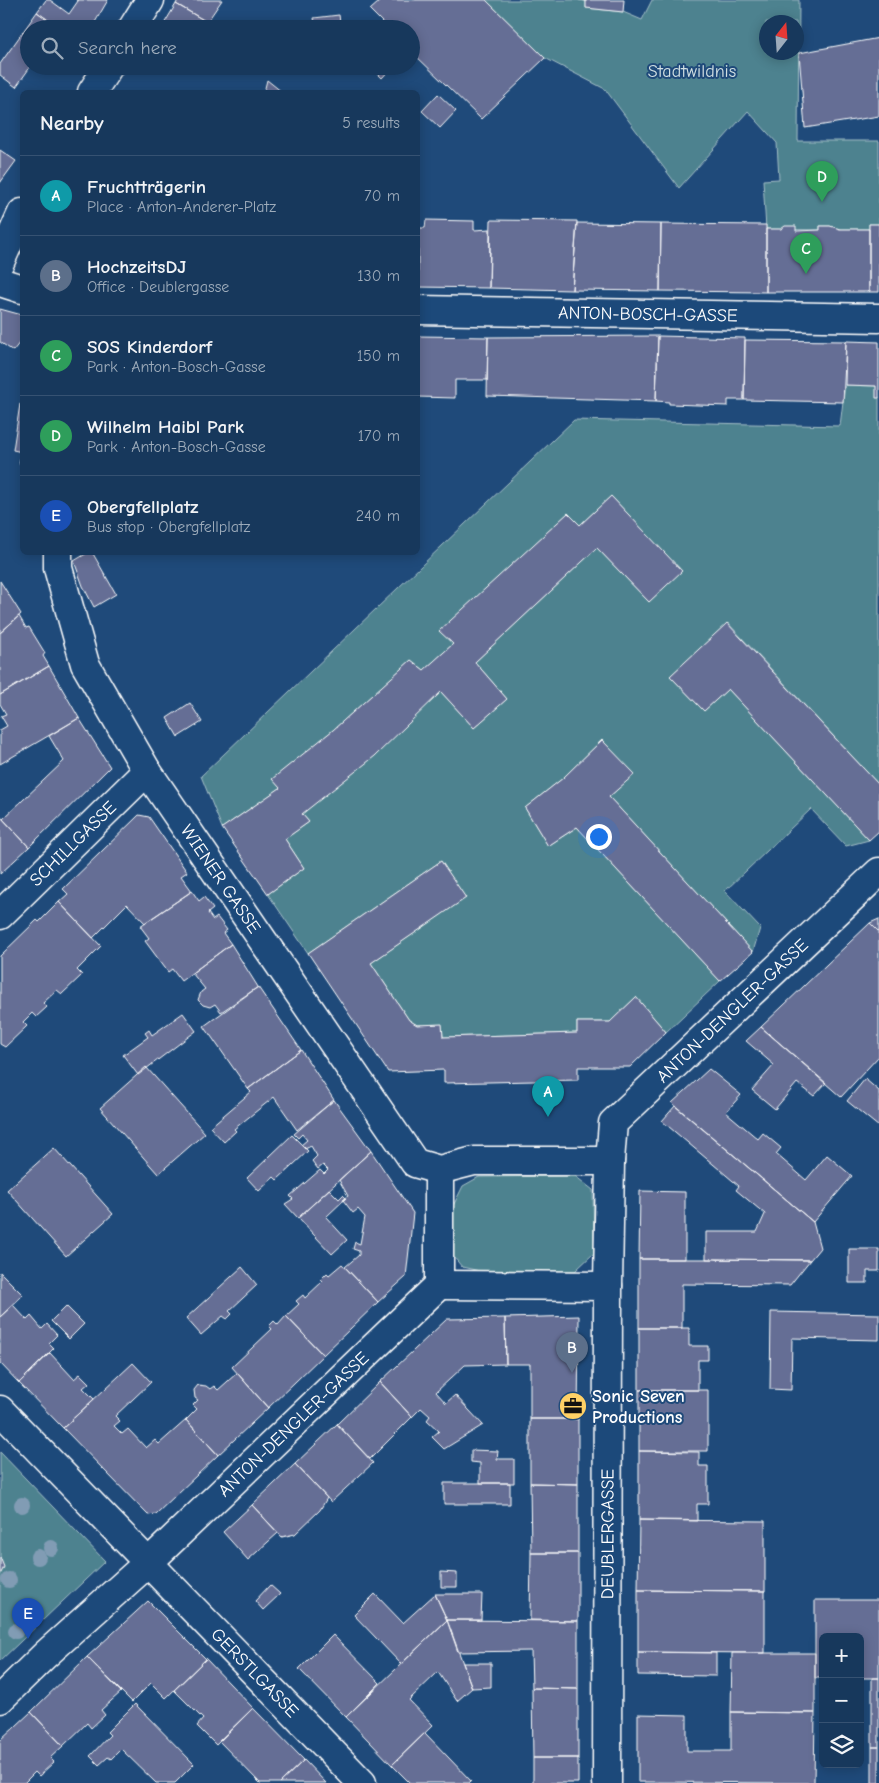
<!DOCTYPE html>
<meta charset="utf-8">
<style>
body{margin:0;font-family:"Comic Neue",sans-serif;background:#203f62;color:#f1f3f6}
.controls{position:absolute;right:15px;bottom:15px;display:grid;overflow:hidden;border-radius:8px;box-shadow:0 2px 12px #0003}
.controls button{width:45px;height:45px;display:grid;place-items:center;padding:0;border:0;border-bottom:1px solid #365272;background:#17385c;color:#f1f3f6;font:25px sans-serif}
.compass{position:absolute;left:759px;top:15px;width:45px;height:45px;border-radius:50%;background:#17385c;box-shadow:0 2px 12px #0003;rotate:17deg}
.you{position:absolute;left:598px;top:836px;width:18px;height:18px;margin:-12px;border:4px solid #fff;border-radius:50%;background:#1a73e8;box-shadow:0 0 0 8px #1a73e833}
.badge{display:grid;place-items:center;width:32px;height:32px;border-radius:50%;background:#bca0f2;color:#fff;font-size:16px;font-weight:700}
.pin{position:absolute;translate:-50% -41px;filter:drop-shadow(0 1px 2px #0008)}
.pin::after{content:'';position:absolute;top:26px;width:18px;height:15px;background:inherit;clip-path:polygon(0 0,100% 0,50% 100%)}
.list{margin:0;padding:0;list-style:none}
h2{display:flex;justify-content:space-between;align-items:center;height:65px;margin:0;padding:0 20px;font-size:21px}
h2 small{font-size:16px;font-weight:400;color:#9eacbb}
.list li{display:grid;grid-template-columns:32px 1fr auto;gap:15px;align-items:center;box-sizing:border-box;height:80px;padding:0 20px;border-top:1px solid #365272}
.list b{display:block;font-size:19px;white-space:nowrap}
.list p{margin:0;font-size:16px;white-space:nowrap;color:#9eacbb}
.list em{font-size:16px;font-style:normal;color:#9eacbb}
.icon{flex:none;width:28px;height:28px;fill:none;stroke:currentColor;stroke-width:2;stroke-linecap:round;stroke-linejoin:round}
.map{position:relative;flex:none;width:879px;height:1783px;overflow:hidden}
.search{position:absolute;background:#17385c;box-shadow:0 2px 12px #0003;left:20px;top:20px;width:400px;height:55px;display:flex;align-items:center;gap:12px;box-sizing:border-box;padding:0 18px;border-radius:28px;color:#9eacbb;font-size:19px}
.panel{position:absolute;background:#17385c;box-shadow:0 2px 12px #0003;left:20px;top:90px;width:400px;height:465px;border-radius:8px}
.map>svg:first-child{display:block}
.green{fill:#4d828f;stroke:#a6c0c7;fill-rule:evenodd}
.building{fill:#656e95;stroke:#fff}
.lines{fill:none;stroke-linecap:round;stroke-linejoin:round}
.street-casing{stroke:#fff;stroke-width:31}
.street{stroke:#1f4a7a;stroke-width:28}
.tree{fill:#819cb4}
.labels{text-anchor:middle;stroke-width:4;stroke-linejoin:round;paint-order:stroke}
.park-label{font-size:18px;fill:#d2e0e3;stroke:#1f4a7a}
.street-label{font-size:18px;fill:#fff;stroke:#1f4a7a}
.poi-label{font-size:18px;font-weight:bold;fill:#fff;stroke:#1f4a7a;text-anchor:start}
</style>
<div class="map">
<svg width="879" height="1783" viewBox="0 0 879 1783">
<rect width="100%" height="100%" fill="#1f4a7a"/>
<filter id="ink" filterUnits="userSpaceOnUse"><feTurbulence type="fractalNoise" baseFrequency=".02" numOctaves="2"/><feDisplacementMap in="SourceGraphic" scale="10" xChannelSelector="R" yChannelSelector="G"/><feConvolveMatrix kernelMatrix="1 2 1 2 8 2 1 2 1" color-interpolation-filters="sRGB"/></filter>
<g filter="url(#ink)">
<!-- green -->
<path class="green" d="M486,0H579L586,1V8L623,12L642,20L652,0H799L798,141H879V224H869V229H840L830,226H820V230L766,229L763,180L779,179L777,143L748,111L679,188L605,89L545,58ZM766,22H796V52H766Z
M845,385L876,386L879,398V785L728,623L670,676L704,711L728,689L869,840L846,846L811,809L725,891L760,928L753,952L609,797L634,774L602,740L563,778L525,808L548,846L577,827L720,981L666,1032L636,997L610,1022H577V1033L443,1037L442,1025H417L409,1020L371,963L465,898L441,861L308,953L268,894L304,868L285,839L309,822L302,814L441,692L474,728L507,699L475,662L597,548L649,602L681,571L611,496L580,525L568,513L440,631L453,644L424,670L411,660L333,730L273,779L280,788L222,828L201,776L574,420L840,426Z
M575,1176L593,1190L594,1253L575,1271L489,1273L462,1267L449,1251L450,1212L463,1186L479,1177Z
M0,1452L105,1561L0,1661Z"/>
<!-- building -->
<path class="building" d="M46,0H50L69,14L78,1L76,0H108L91,29H61L37,12Z
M178,0H222L207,22L176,4Z
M377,0H486L545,58L481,119L411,51V29H389L370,10L379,2Z
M579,0H624L623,12L586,8V1Z
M176,4L207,22L211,27L210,29H161Z
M37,12L61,29H29V66H31L16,87L0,75V64Z
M339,15L341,29H316L314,18Z
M879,38V116L805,128L799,53Z
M370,66H393L382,78Z
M267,80L282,92H264Z
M438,94L456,111L440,128L422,111Z
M0,150L16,161L0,183Z
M426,220L474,221V230L490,229L489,288L418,287V228H425Z
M491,220L577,221L572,290L489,288Z
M577,223L661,224L660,291L572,290Z
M661,224L766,225V292L660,291Z
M869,224H879V292H869Z
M785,226H796V231L820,230V226H830L840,229H869V292H766V229H781Z
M0,309L22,315V343L20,342L13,351L0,342Z
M418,336L488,337L487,380H455V398L418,397Z
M658,336L656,401L487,396L488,337Z
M658,336L745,338L744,400H728V406L669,404V402L656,401Z
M745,340L846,341L843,402L744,400Z
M846,341L879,342V398H876V386L845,385Z
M20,404L22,405V464L19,463L22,452L13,450Z
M611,496L682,571L649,602L597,548L475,662L507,699L474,728L441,692L375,756L302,814L309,822L285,839L304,868L268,894L222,828L280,788L272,779L333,730L411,660L424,670L453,644L439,631L568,513L580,525Z
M89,552H92L116,594L94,607L83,586L74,561Z
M0,581L21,614L0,633Z
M19,616L26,628L29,627L45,653L43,656L49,666L0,695V633Z
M727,623L879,785V831L869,840L728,689L704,711L670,676Z
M49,666L79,718L0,764V730L7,726L1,716L6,714L0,704V695Z
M190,703L202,722L178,737L167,718Z
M79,718L110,767L29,847L3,819L64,761L49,736Z
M602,740L635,774L609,797L753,952L720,981L577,827L548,846L525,808L563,778Z
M139,815L149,817L187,872L181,876L192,891L145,923L127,904L93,938L59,902L68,894L63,889Z
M0,816L29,847L0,874Z
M441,861L466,898L371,963L409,1020L417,1025L442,1024L443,1037L577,1033V1022H610L636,997L666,1032L630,1067H578V1080L444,1083V1070L388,1072L308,953Z
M192,891L199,901L204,897L213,909L208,913L213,920L217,917L227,930L223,933L231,944L181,981L172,969L168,972L145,941L149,938L140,926Z
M59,902L101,946L77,970L82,975L62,994L57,990L43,1003L47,1007L36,1017L32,1013L23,1022L27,1026L5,1047L0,1044V956L37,920L39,922Z
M879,919V932L870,923Z
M870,923L879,932V1056L841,1097L761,1027Z
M231,944L258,987L221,1012L215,1004L210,1007L203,1005L198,1000L201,992L205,989L192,973Z
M258,987L301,1050L248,1089L204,1026Z
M183,1013L196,1031L138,1075L123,1055L148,1037L145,1033L149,1030L152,1035Z
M761,1027L826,1083L814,1096L797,1083L775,1109L752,1090L774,1065L746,1041Z
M301,1050L334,1100L297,1130L274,1097L234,1129L236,1131L224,1142L210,1127L251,1092L248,1089Z
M146,1067L205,1133L158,1174L100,1108Z
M709,1069L741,1095L726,1112L758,1139L763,1133L781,1148L776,1154L806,1180L827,1155L852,1176L813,1222L672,1103Z
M865,1079L879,1091V1127L847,1101Z
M334,1100L371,1151L298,1218L285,1204L293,1199L290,1196L320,1170L324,1174L328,1170L323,1165L318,1169L312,1161L317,1156L311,1146L305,1149L301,1145L307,1140L302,1134L298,1138L294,1134Z
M675,1106L813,1222L820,1248L810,1260L706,1259V1232H757L765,1214L736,1190L739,1186L662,1121Z
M292,1135L308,1151L277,1180L274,1177L259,1191L247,1178Z
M54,1148L113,1214L66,1256L7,1190Z
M371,1151L413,1213L406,1277L378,1302L345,1267L359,1255V1251L353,1249L355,1242L360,1244L365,1217L358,1209L353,1213L343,1200L348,1196L339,1180Z
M329,1189L339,1199L343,1195L346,1198L326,1217L347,1240L332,1254L298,1218Z
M640,1191L685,1192V1259H639Z
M849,1249H879V1271H867V1283H849Z
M639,1259H706L810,1260L790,1285L682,1284V1328H639Z
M342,1264L378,1302L323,1355L286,1316L299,1304L296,1301L303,1295L305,1298L323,1281L321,1279L327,1273L329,1275Z
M242,1267L257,1285L229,1311L232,1314L227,1319L223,1316L201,1335L186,1318Z
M0,1272L23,1295L0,1317Z
M13,1305L27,1320L31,1316L42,1329L47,1324L57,1335L49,1343L54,1348L19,1383L0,1363V1317Z
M66,1306L84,1324L69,1339L51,1321Z
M771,1312L879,1314V1340L792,1338L791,1390L770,1389Z
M286,1316L323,1355L268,1408L232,1367L272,1329L269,1326L274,1321L278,1325Z
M579,1316L578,1419H530V1364H506L505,1318Z
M505,1318L506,1364L465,1365L436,1392L446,1403L455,1395L483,1425L444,1449L432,1437L439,1431L427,1420L430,1416L421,1408L412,1417L380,1382L447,1319Z
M639,1328H689V1346H708V1360H698V1390H639Z
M50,1353L74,1379L80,1374L89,1383L83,1388L94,1399L63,1428L19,1383Z
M133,1363L151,1382L115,1416L120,1421L114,1426L122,1434L128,1429L146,1448L155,1440L159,1444L186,1420L218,1455L156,1514L148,1515L63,1428Z
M237,1373L268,1408L218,1455L186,1420L197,1409L193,1405L198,1400L195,1398L194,1390L198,1385L206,1386L210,1389L214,1386L218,1390Z
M380,1382L412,1417L370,1459L337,1424Z
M639,1390H708V1451H639Z
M530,1419H578V1484L530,1483Z
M337,1424L373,1463L331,1502L295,1464Z
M471,1450L498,1451L497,1459H514V1483H480V1463L471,1462Z
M639,1451L699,1452V1466H708V1504H697V1521L639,1520Z
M295,1464L327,1498L320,1510L295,1534L282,1537L252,1505Z
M444,1483H510V1504H444Z
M530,1483L578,1484V1553H531Z
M252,1505L278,1533L248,1560L223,1532Z
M639,1520L765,1521V1591L638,1590Z
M531,1553H578V1621L530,1620Z
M0,1557L4,1567L0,1575Z
M441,1572L457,1573V1587H441Z
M270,1585L280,1594L263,1610L255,1601Z
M638,1590L765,1591V1653L638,1652Z
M375,1594L403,1623L435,1594L447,1620L401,1664L354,1615Z
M435,1594H482L481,1620H447Z
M815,1600H879V1678H860V1637H823V1678H815Z
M148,1601L206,1659L166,1698L151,1683L132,1702L87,1657Z
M447,1620L578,1621V1689L532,1688L531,1651L458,1652Z
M447,1620L472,1688L457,1701L438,1672L409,1700L433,1725L392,1765L346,1717Z
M333,1635L380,1683L346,1717L299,1669Z
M638,1652L716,1653V1676L638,1675Z
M732,1653H815V1713L731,1712Z
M87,1657L121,1692L101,1710L105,1715L91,1728L87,1723L63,1746L31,1712Z
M206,1659L253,1708L216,1745L197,1726L203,1719L174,1690Z
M463,1663H491V1687L472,1688Z
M872,1678H879V1747H872Z
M532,1688L578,1689V1758H533Z
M135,1704L194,1764L175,1783H156L121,1749L111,1759L108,1757L99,1765L90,1756L110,1735L107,1732Z
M253,1708L304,1760L280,1783H260L219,1741Z
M31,1712L63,1746L50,1758L54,1762L39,1776L35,1772L24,1783H0V1741Z
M731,1712L815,1713L814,1783L638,1782V1714L687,1715V1751H731Z
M425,1733L471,1781L469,1783H410L392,1765Z
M872,1747H879V1783H872Z
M533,1758H578V1783H533Z
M304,1760L326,1783H280Z"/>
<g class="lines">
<defs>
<g id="street">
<path d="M132,29L150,0"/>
<path d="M92,92L109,66"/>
<path d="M0,262L22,213"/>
<path d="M0,282L22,289"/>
<path id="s1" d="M418,310L879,318"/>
<path id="s2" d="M58,552V568L85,664L147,771L415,1163L439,1170L474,1161H610"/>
<path id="s3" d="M0,915L147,771"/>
<path d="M439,1285L608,1286"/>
<path d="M439,1285V1170"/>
<path id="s4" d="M0,1410L362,1783"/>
<path id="s5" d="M0,1699L45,1655L149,1562L439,1285"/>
<path id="s6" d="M607,1783L608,1286L610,1161L613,1123L879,872"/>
</g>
</defs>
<!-- street casing -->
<use href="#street" class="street-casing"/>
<!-- street -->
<use href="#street" class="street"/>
</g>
<!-- trees -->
<g class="tree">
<circle cx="22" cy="1505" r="8"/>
<circle cx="51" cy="1548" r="8"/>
<circle cx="38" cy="1557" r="8"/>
<circle cx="9" cy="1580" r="8"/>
<circle cx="16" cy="1631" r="8"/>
</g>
</g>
<!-- icons -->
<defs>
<symbol id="office-disc" viewBox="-11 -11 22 22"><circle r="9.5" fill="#ffd166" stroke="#1f4a7a"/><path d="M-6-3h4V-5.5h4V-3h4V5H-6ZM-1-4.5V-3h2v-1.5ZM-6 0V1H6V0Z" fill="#111"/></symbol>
</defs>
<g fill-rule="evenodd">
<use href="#office-disc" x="557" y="1390" width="32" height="32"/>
</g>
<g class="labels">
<!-- park labels -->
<g class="park-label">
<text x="692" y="77">Stadtwildnis</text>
</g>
<!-- street labels -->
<g class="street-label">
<text dy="6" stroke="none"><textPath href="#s1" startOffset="230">ANTON-BOSCH-GASSE</textPath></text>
<text dy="6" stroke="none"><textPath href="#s3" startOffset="102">SCHILLGASSE</textPath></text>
<text dy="6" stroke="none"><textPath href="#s2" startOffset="370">WIENER GASSE</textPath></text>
<text dy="6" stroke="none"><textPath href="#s6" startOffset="824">ANTON-DENGLER-GASSE</textPath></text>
<text dy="6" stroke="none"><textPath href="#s5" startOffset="402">ANTON-DENGLER-GASSE</textPath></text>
<text dy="6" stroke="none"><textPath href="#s6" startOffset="249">DEUBLERGASSE</textPath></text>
<text dy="6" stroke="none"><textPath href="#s4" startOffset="366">GERSTLGASSE</textPath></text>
</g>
<!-- poi labels -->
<g class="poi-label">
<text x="592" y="1402">Sonic Seven<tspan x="592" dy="21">Productions</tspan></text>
</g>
</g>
</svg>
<div class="controls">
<button>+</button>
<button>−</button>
<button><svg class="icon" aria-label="layers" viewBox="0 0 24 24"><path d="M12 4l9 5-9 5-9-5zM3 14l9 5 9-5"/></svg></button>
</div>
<svg class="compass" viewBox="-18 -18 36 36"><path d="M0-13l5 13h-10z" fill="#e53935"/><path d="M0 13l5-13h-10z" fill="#9eacbb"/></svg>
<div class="you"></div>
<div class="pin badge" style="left:548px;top:1117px;background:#0f9aa8">A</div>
<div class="pin badge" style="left:572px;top:1373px;background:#5c6f8a">B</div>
<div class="pin badge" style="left:806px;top:274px;background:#2e9e5b">C</div>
<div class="pin badge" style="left:822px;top:202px;background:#2e9e5b">D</div>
<div class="pin badge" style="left:28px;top:1639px;background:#1a4fb4">E</div>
<div class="search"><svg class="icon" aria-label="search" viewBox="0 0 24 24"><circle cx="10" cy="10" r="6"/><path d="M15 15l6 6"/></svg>Search here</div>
<section class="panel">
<h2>Nearby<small>5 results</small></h2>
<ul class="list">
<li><span class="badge" style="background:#0f9aa8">A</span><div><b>Fruchtträgerin</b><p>Place · Anton-Anderer-Platz</p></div><em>70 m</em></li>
<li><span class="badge" style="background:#5c6f8a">B</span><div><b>HochzeitsDJ</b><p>Office · Deublergasse</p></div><em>130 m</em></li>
<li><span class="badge" style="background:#2e9e5b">C</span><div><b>SOS Kinderdorf</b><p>Park · Anton-Bosch-Gasse</p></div><em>150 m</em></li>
<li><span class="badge" style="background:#2e9e5b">D</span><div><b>Wilhelm Haibl Park</b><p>Park · Anton-Bosch-Gasse</p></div><em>170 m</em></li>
<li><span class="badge" style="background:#1a4fb4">E</span><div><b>Obergfellplatz</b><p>Bus stop · Obergfellplatz</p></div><em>240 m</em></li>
</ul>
</section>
</div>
